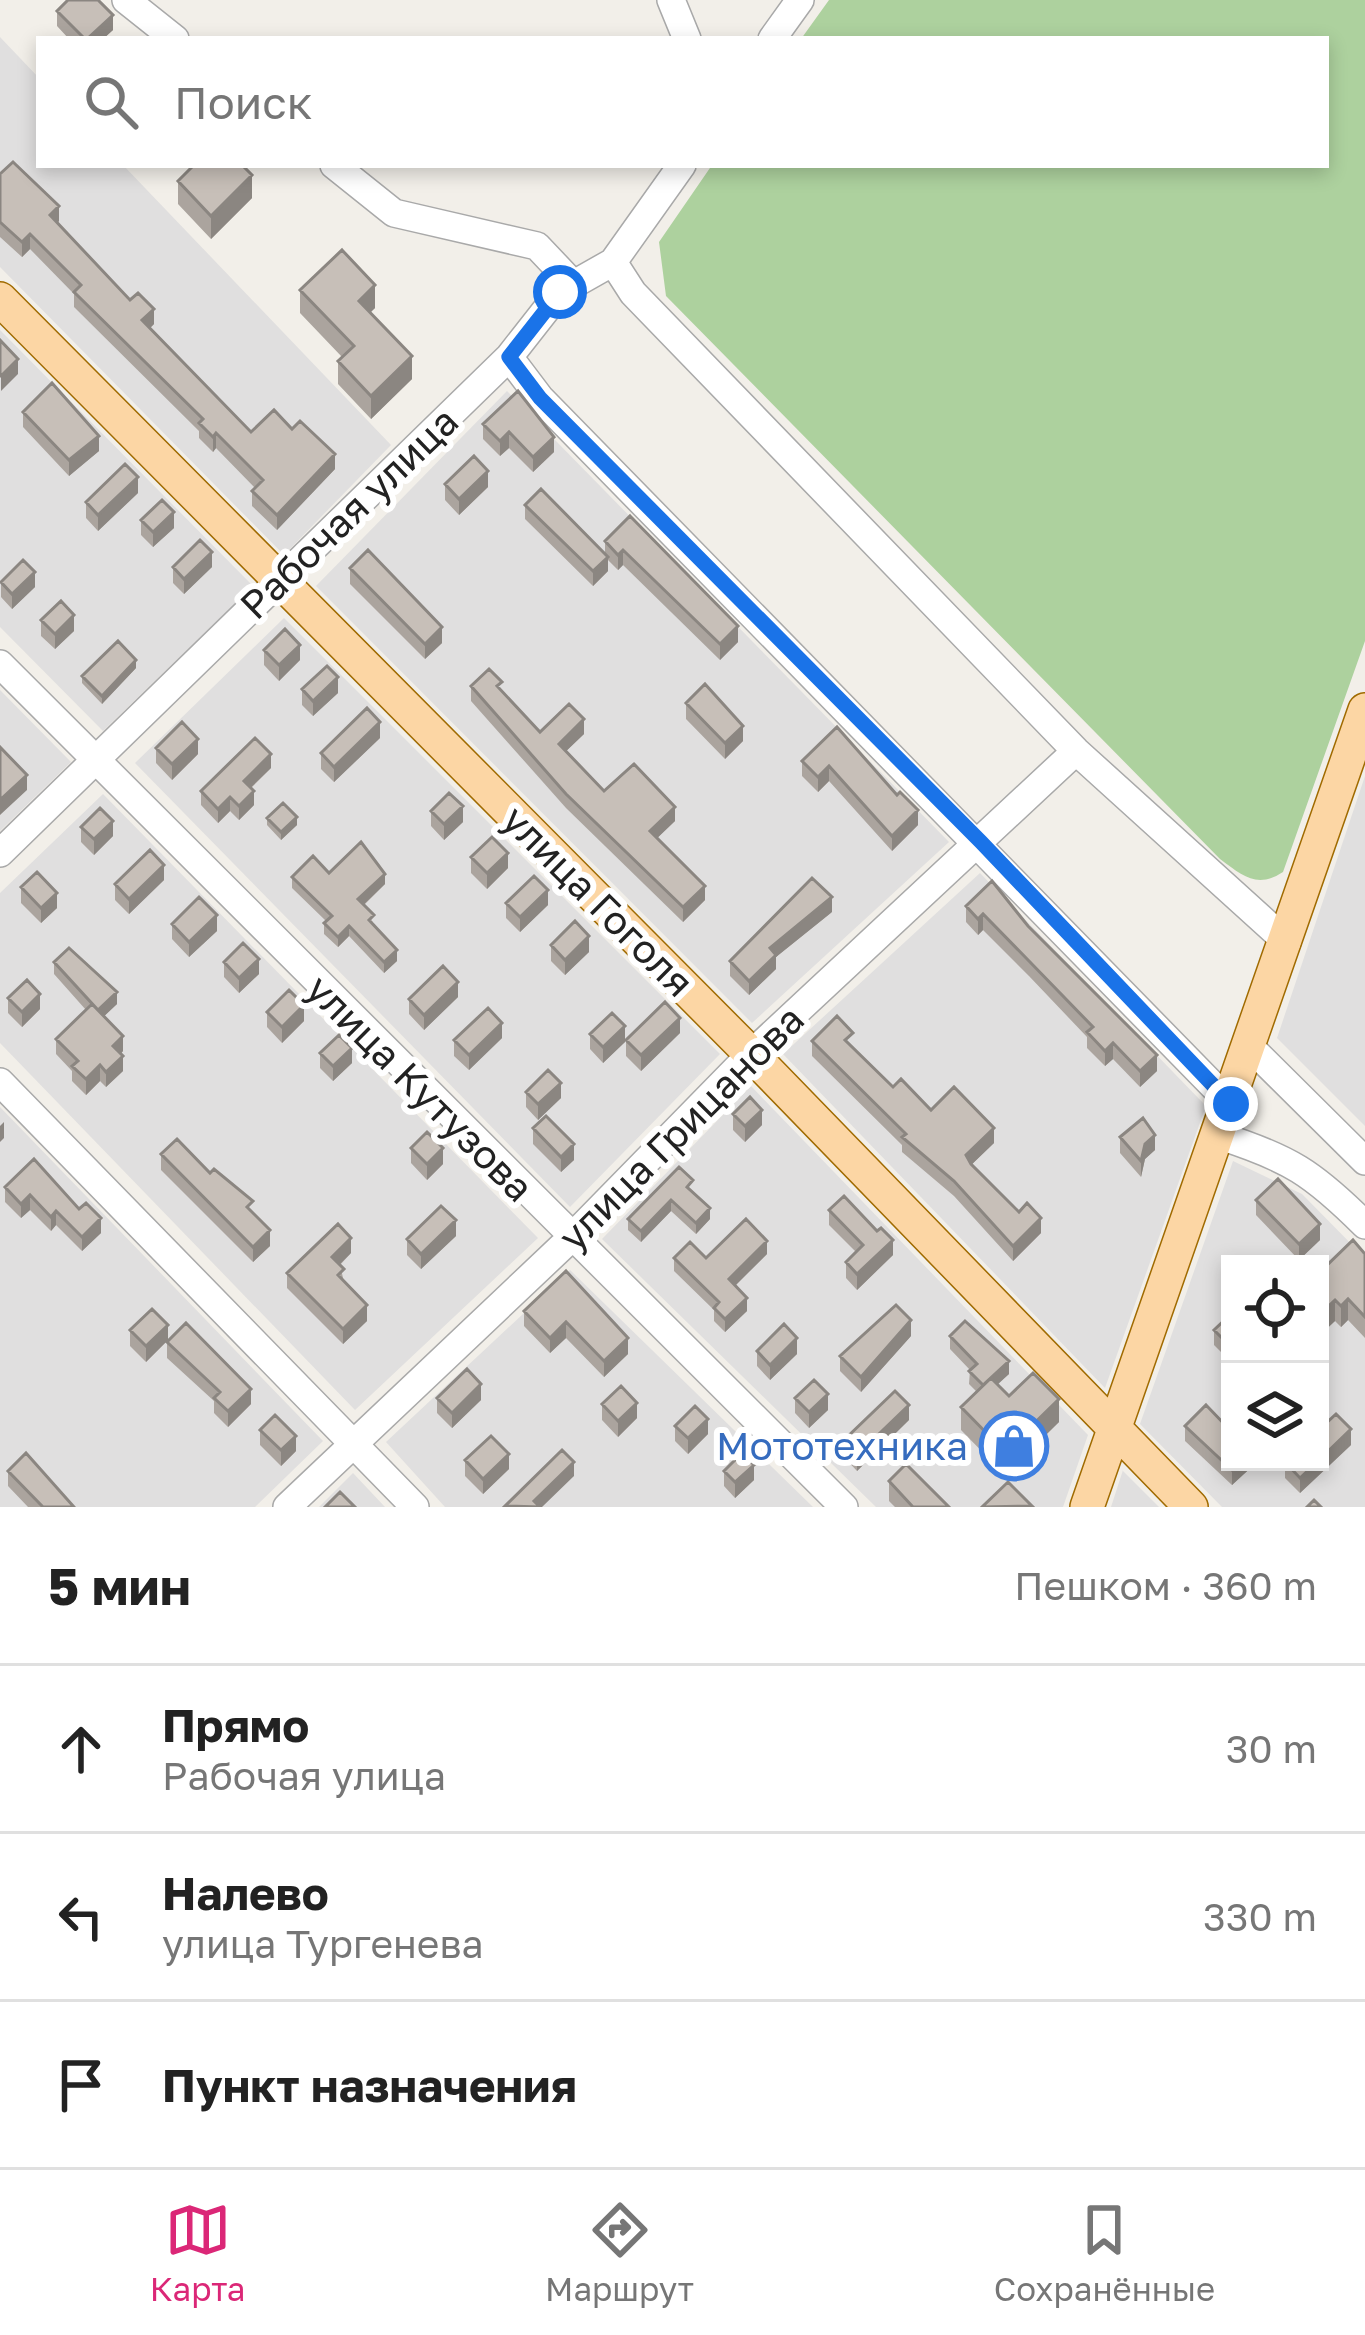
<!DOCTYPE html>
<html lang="ru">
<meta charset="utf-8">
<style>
body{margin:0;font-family:"Golos Text",sans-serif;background:#f6f6f6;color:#222}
.controls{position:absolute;right:36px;bottom:36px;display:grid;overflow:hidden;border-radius:0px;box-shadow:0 6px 18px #0003}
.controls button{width:108px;height:108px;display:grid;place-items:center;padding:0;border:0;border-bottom:3px solid #e0e0e0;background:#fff;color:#222;font:60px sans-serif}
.stop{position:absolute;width:36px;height:36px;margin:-27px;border:9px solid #1a73e8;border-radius:50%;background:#fff}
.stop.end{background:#1a73e8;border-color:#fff;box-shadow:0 3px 12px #0008}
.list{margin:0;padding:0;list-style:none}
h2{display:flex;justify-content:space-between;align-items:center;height:156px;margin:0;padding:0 48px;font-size:51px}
h2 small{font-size:39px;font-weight:400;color:#767676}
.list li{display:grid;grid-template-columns:78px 1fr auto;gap:36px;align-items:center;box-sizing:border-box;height:168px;padding:0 48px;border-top:3px solid #e0e0e0}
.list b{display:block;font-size:45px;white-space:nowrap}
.list p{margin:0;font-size:39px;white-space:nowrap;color:#767676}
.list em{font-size:39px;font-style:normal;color:#767676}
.icon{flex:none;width:66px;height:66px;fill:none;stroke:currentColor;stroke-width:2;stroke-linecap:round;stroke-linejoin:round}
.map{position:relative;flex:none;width:1365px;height:1507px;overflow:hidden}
.search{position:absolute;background:#fff;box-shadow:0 6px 18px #0003;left:36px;right:36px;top:36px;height:132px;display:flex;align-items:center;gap:30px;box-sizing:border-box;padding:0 42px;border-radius:0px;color:#767676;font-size:45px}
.sheet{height:660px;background:#fff}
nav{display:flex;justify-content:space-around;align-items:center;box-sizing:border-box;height:168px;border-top:3px solid #e0e0e0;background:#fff;font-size:33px;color:#767676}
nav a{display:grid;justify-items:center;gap:6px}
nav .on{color:#db2777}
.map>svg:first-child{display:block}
.residential{fill:#e0dfdf;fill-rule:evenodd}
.forest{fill:#add19e}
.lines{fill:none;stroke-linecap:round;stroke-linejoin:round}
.minor-casing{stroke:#a9a9a9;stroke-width:30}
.major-casing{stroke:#a06b00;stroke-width:36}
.minor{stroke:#fff;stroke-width:27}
.major{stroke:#fcd6a4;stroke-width:33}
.wall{fill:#aba49e}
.shaded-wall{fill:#8b8681}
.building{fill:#c7bfb8;stroke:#8b8681;stroke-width:3}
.route{stroke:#1a73e8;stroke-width:15}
.labels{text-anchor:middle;stroke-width:12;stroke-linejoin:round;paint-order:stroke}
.street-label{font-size:39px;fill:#222;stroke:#fff}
.shop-label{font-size:39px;fill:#366cbe;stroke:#fff;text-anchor:end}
</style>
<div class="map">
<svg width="1365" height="1507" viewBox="0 0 1365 1507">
<rect width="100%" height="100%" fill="#f2efe9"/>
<!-- residential -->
<path class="residential" d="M0,37L39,78V165H123L391,445L284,555L0,267Z
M0,330L253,586L103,731L0,627Z
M507,391L949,842L752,1023L316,586Z
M284,618L720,1054L570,1207L135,763Z
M0,690L71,762L0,831Z
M1365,776V1126L1277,1038Z
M103,794L538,1238L355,1410L0,1043V893Z
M980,873L1206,1106L1105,1388L783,1054Z
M751,1086L1088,1435L1063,1507H876L602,1239Z
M0,1107L323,1441L255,1507H0Z
M1233,1161L1302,1194L1365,1258V1507H1222L1140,1424ZM1230,1264H1320V1462H1230Z
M570,1270L813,1507H445L386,1442Z
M1123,1470V1471L1159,1507H1111Z
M353,1473L385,1507H319Z"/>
<!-- forest -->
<path class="forest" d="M829,0H1365V641L1283,872C1257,889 1243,876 1220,859L666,296L659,242L712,165H1326V39H801Z"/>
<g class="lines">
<defs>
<path id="minor" d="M126,0L175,39
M671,0L687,39
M772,39L800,0
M334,165L394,213L537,246L573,284
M613,262L633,293L1076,751L1287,942
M509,357L540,398L1231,1104
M0,664L844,1507
M0,853L509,357L560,292L613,262L682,165
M1251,1048L1365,1161
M0,1082L415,1507
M1220,1136C1289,1158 1313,1173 1365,1225
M287,1507L570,1239L751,1054L1076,751"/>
<path id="major" d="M0,299L751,1054L1191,1507
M1087,1507L1365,710"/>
</defs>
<!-- minor casing -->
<use href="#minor" class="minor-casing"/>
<!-- major casing -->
<use href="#major" class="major-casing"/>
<!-- minor -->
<use href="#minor" class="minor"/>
<!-- major -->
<use href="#major" class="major"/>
</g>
<!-- wall -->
<path class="wall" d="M57,11L113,30L103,39H69L57,26Z
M0,174L59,221L57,223L154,324L150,328L251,432L335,469L277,530L252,506V491L255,488L216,448L213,452L199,438V431L74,307V294L30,249L22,257L0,237Z
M178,181L252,198L211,239L178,204Z
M300,290L375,308L370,312L412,379L371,419L338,384V361L342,357L300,313Z
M23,412L99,451L69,476L23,427Z
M483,424L554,437V452L533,472L509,448L500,456L483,439Z
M445,484L488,487L459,515L445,500Z
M138,493L98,531L86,518V502Z
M525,505L605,554V541L630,516L738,642L720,660L623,565L618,570L608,560V571L593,586L525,519Z
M141,520L174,528L153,547L141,535Z
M173,567H212L184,594L173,583Z
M350,568L442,643L425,659L350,584Z
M1,582L35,587L12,609L1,597Z
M41,620L74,631L55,649L41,636Z
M264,650L300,660L279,681L264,665Z
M136,668L102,704L82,683V676Z
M471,686L502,691L540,732L584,734L566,751L604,791L675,821L657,838L705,900L683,922L566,808L471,701Z
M302,689L338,693L313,716L302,705Z
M686,703L743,741L725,759L686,719Z
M837,727L918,825L892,851L829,781L818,792L802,776V761Z
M380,738L334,782L321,769V753Z
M156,748L198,754L172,780L156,763Z
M271,768L251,788L254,805L239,820L230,811L218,823L201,805V791Z
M431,811L463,822L444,840L431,826Z
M267,818L297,825L281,840L267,825Z
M81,827L113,836L94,855L81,842Z
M471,857L508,868L487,889L471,873Z
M329,873L385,884L364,905L374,925L397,961L384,973L349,936L338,947L324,934V923L326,921L292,888V877Z
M164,880L129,914L115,900V884Z
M21,887L57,908L41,923L21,903Z
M506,903L548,905L520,932L506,918Z
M966,906L1028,926L1157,1071L1140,1087L1113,1059L1105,1066L1087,1048V1037L1029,976L983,930L978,935L966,922Z
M832,912L776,957V969L749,995L730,976V961Z
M172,924L217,931L189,957L172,939Z
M551,945L589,952L565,975L551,961Z
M54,962L117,1004L104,1016L123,1051L121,1054L123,1071L106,1087L100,1081L86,1095L72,1081V1071L56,1054V1039L86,1010L54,974Z
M224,962L259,974L239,993L224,977Z
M458,997L424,1030L409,1014V999Z
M8,998L40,1009L22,1027L8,1013Z
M267,1012L304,1021L282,1043L267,1027Z
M680,1033L641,1071L626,1056V1040Z
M590,1034L625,1042L603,1063L590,1049Z
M502,1038L469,1070L454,1056V1040Z
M812,1041L853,1047L893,1087L994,1143L972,1164L1041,1233L1013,1261L954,1196L902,1152V1145L812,1056Z
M320,1053L352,1063L333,1081L320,1068Z
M526,1092L561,1098L538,1120L526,1107Z
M733,1114L762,1125L745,1142L733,1130Z
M533,1128L574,1160L561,1172L533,1144Z
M1120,1137L1155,1150L1145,1159L1141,1177L1120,1153Z
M411,1148L443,1164L427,1180L411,1163Z
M161,1154L210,1173L270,1246L253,1262L161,1170Z
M34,1159L101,1233L82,1251L56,1225L51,1231L30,1210L21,1218L5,1202V1187Z
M692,1192L710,1219L696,1234L671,1211L641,1242L628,1230V1219Z
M1256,1200L1320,1240L1299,1260L1256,1215Z
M829,1210L893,1255L857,1290L846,1278V1262L856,1252L829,1225Z
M456,1236L421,1269L407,1255V1239Z
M351,1253L340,1265L344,1282L367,1321L343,1344L287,1288V1273Z
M767,1254L735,1285L747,1311L725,1332L714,1321V1310L674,1271V1258H706Z
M1365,1254V1338L1348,1320L1341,1327L1335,1321L1320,1335V1272Z
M566,1271L628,1354L604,1377L566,1338L550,1353L524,1326V1311Z
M1230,1315V1361L1214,1345V1330Z
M130,1330L168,1340L146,1362L130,1346Z
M911,1336L861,1392L840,1371V1356Z
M950,1336L1009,1374L997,1384L1009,1396L1059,1422L1005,1475L961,1430V1407L976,1391L969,1384L970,1370L950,1349Z
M167,1342L251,1404L228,1427L214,1413V1401L167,1358Z
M757,1351L797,1354L770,1380L757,1366Z
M437,1398L481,1400L452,1428L437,1413Z
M795,1398L828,1410L809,1428L795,1413Z
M602,1404L637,1418L618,1437L602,1420Z
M909,1420L857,1471L843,1456V1441Z
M675,1426L708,1434L688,1454L675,1441Z
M1185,1426L1257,1462L1232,1485L1185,1441Z
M260,1430L296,1451L281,1466L260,1445Z
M1351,1445L1300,1493L1285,1478V1462Z
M465,1460L509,1469L483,1494L465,1476Z
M8,1471L74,1507H28L8,1486Z
M724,1471L754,1480L735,1498L724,1486Z
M889,1481L949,1507H895L889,1501Z"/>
<!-- shaded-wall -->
<path class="shaded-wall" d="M113,15V30L103,39H87Z
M252,175V198L211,239V216Z
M59,206V221L50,231V215Z
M30,234V249L22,257V242Z
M375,285V308L359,324V301Z
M154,309V324L142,336V320Z
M412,356V379L371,419V396Z
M18,359V374L1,391V376Z
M509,432V448L500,456V441Z
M216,433V448L213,452V437Z
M99,436V451L69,476V460Z
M554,437V452L533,472V457Z
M335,454V469L277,530V515Z
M488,471V487L459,515V499Z
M138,477V493L98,531V515Z
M174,512V528L153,547V532Z
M623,550V565L618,570V555Z
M212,552V567L184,594V579Z
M608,557V571L593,586V571Z
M35,572V587L12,609V594Z
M74,615V631L55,649V634Z
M738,626V642L720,660V644Z
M442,627V643L425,659V644Z
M300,645V660L279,681V665Z
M136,660V668L102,704V696Z
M338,677V693L313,716V701Z
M584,719V734L559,758V744Z
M380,722V738L334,782V767Z
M743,726V741L725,759V743Z
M198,739V754L172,780V764Z
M271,754V768L244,794V781Z
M829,766V781L818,792V777Z
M27,775V790L0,815V800Z
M254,791V805L239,820V806Z
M230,797V811L218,823V809Z
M463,806V822L444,840V824Z
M675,807V821L650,845V831Z
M918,810V825L892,851V836Z
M297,817V825L281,840V832Z
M113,821V836L94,855V839Z
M508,853V868L487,889V873Z
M164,865V880L129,914V899Z
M385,874V884L358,910V899Z
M705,886V900L683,922V907Z
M548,890V905L520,932V917Z
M57,893V908L41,923V908Z
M832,897V912L776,957V969L749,995V981L770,948Z
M983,914V930L978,935V919Z
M217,915V931L189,957V942Z
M349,926V936L338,947V937Z
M589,936V952L565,975V960Z
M397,950V961L384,973V962Z
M259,959V974L239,993V978Z
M458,982V997L424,1030V1015Z
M117,992V1004L97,1023V1011Z
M40,994V1009L22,1027V1012Z
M304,1005V1021L282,1043V1027Z
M680,1018V1033L641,1071V1055Z
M502,1023V1038L469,1070V1055Z
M625,1026V1042L603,1063V1047Z
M123,1036V1051L113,1061V1046Z
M1113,1043V1059L1105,1066V1051Z
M352,1048V1063L333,1081V1066Z
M1157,1055V1071L1140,1087V1071Z
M123,1056V1071L106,1087V1072Z
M100,1065V1081L86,1095V1079Z
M561,1083V1098L538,1120V1104Z
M762,1110V1125L745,1142V1126Z
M4,1122V1138L0,1142V1126Z
M994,1128V1143L966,1170V1155Z
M1155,1135V1150L1145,1159L1141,1177V1161L1145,1144Z
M574,1144V1160L561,1172V1157Z
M443,1148V1164L427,1180V1164Z
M30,1195V1210L21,1218V1204Z
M671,1200V1211L641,1242V1231Z
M710,1208V1219L696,1234V1223Z
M56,1211V1225L51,1231V1217Z
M101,1218V1233L82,1251V1237Z
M1041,1218V1233L1013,1261V1246Z
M456,1220V1236L421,1269V1254Z
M1320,1224V1240L1299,1260V1244Z
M270,1230V1246L253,1262V1247Z
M351,1238V1253L332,1272V1257Z
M893,1240V1255L857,1290V1274Z
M767,1241V1254L729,1292V1279Z
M747,1298V1311L725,1332V1319Z
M1348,1299V1320L1341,1327V1306Z
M1335,1300V1321L1320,1335V1314Z
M367,1305V1321L343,1344V1329Z
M911,1320V1336L861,1392V1377Z
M566,1322V1338L550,1353V1338Z
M168,1325V1340L146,1362V1346Z
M628,1338V1354L604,1377V1361Z
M797,1338V1354L770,1380V1365Z
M1009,1361V1374L983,1398V1385Z
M481,1384V1400L452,1428V1413Z
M251,1389V1404L228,1427V1411Z
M828,1394V1410L809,1428V1412Z
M1059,1399V1422L1005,1475V1452Z
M637,1403V1418L618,1437V1421Z
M909,1405V1420L857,1471V1455Z
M708,1419V1434L688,1454V1438Z
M1351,1429V1445L1300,1493V1478L1317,1462H1320V1459Z
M296,1436V1451L281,1466V1450Z
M509,1454V1469L483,1494V1479Z
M574,1462V1476L542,1507H534V1501Z
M1241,1462H1257L1232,1485V1470Z
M754,1465V1480L735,1498V1482Z"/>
<!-- building -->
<path class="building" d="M68,0H98L113,15L87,39H85L57,11Z
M13,162L59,206L50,215L130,300L138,293L154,309L142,320L251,432L274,410L292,429L300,421L335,454L277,515L252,491L263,480L216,433L213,437L199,423L203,419L74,292L81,285L30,234L22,242L0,222V174Z
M194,165H242L252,175L211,216L178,181Z
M342,250L375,285L359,301L412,356L371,396L338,361L354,346L300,290Z
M0,340L18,359L1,376L0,375Z
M52,383L99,436L69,460L23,412Z
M518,391L554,437L533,457L509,432L500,441L483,424Z
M474,456L488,471L459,499L445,484Z
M125,464L138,477L98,515L86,502Z
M541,489L608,557L593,571L525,505Z
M162,500L174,512L153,532L141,520Z
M630,516L738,626L720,644L623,550L618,555L605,541Z
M200,540L212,552L184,579L173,567Z
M368,550L442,627L425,644L350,568Z
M23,560L35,572L12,594L1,582Z
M61,601L74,615L55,634L41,620Z
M285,629L300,645L279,665L264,650Z
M118,641L136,660L102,696L82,676Z
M327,666L338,677L313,701L302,689Z
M489,669L502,682L497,686L540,732L569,704L584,719L559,744L604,791L634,764L675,807L650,831L705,886L683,907L566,794L471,686Z
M705,684L743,726L725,743L686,703Z
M367,708L380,722L334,767L321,753Z
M182,722L198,739L172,764L156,748Z
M837,727L897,795L900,792L918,810L892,836L829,766L818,777L802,761Z
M255,738L271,754L244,781L254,791L239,806L230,797L218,809L201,791Z
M0,747L27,775L0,800Z
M449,793L463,806L444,824L431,811Z
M283,803L297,817L281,832L267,818Z
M100,808L113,821L94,839L81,827Z
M492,837L508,853L487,873L471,857Z
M361,842L385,874L358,899L374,915L369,920L397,950L384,962L349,926L338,937L324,923L332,916L292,877L313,856L329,873Z
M150,850L164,865L129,899L115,884Z
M37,872L57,893L41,908L21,887Z
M534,876L548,890L520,917L506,903Z
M812,878L832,897L770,948L776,955L749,981L730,961Z
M992,881L1028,926L1157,1055L1140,1071L1113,1043L1105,1051L1087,1032L1093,1027L1029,961L983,914L978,919L966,906Z
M199,897L217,915L189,942L172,924Z
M575,921L589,936L565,960L551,945Z
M243,943L259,959L239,978L224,962Z
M69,948L117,992L98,1010L54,962Z
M443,966L458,982L424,1015L409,999Z
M27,980L40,994L22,1012L8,998Z
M289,990L304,1005L282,1027L267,1012Z
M665,1002L680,1018L641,1055L626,1040Z
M92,1004L123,1036L113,1046L123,1056L106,1072L100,1065L86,1079L72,1066L78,1061L56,1039Z
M488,1008L502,1023L469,1055L454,1040Z
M612,1013L625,1026L603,1047L590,1034Z
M837,1016L853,1033L845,1040L893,1087L901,1079L931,1110L954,1087L994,1128L966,1155L971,1164L1019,1212L1027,1203L1041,1218L1013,1246L954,1181L902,1137L906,1134L812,1041Z
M339,1035L352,1048L333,1066L320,1053Z
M548,1070L561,1083L538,1104L526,1092Z
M750,1097L762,1110L745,1126L733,1114Z
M546,1116L574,1144L561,1157L533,1128Z
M1143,1118L1155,1135L1145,1144L1141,1161L1120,1137Z
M427,1132L443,1148L427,1164L411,1148Z
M177,1139L210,1173L214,1169L253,1201L247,1207L270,1230L253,1247L161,1154Z
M34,1159L79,1209L86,1203L101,1218L82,1237L56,1211L51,1217L30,1195L21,1204L5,1187Z
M679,1167L693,1180L687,1187L710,1208L696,1223L671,1200L641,1231L628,1219Z
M1278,1179L1320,1224L1299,1244L1256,1200Z
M844,1196L877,1231L881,1228L893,1240L857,1274L846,1262L863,1245L829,1210Z
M441,1206L456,1220L421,1254L407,1239Z
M746,1219L767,1241L729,1279L747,1298L725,1319L714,1308L719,1302L674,1258L690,1242L706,1258Z
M338,1224L351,1238L332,1257L344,1269L338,1275L367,1305L343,1329L287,1273Z
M1353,1240L1365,1254V1317L1348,1299L1341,1306L1335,1300L1320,1314V1272Z
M566,1271L628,1338L604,1361L566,1322L550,1338L524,1311Z
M896,1305L911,1320L861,1377L840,1356Z
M152,1309L168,1325L146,1346L130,1330Z
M1230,1315V1346L1214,1330Z
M965,1321L1009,1361L983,1385L969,1371L977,1364L950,1336Z
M186,1323L251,1389L228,1411L214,1398L220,1392L167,1342Z
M784,1324L797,1338L770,1365L757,1351Z
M467,1369L481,1384L452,1413L437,1398Z
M1033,1373L1059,1399L1005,1452L961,1407L991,1378L1009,1396Z
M814,1380L828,1394L809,1412L795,1398Z
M621,1386L637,1403L618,1421L602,1404Z
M895,1391L909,1405L857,1455L843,1441Z
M1206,1405L1230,1430V1462H1241L1232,1470L1185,1426Z
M695,1406L708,1419L688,1438L675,1426Z
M1336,1414L1351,1429L1320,1459V1429Z
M275,1415L296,1436L281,1450L260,1430Z
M491,1436L509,1454L483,1479L465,1460Z
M562,1450L574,1462L534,1501L540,1507L505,1506Z
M26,1453L74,1507H43L8,1471Z
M742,1453L754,1465L735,1482L724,1471Z
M1285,1462H1317L1300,1478Z
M906,1464L949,1507H913L889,1481Z
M1008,1482L1032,1506L982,1507Z
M340,1492L355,1507H325Z
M1314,1500L1321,1507H1307Z"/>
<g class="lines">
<!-- route -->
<path class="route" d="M560,292L509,357L540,398L981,842L1231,1104"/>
</g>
<!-- icons -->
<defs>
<symbol id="shop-ring" viewBox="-11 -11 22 22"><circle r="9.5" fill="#fff" stroke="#3f7fe0" stroke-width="1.5"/><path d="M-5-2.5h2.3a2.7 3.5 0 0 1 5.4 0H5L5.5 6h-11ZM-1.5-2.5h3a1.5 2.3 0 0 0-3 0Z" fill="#3f7fe0"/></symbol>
</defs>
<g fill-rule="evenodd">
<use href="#shop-ring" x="976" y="1408" width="76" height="76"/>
</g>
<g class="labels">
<!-- street labels -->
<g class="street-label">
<text transform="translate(349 513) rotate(-44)" y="14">Рабочая улица</text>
<text transform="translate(598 901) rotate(45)" y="14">улица Гоголя</text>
<text transform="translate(420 1088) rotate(45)" y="14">улица Кутузова</text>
<text transform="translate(681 1128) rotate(-45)" y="14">улица Грицанова</text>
</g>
<!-- shop labels -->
<g class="shop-label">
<text x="968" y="1460">Мототехника</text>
</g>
</g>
</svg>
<div class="controls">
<button><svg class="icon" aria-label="locate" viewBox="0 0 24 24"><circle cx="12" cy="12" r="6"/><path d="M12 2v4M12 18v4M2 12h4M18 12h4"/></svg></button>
<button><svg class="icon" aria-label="layers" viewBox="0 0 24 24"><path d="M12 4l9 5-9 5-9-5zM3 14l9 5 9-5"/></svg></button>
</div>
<div class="stop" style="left:560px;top:292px"></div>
<div class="stop end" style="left:1231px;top:1104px"></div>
<div class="search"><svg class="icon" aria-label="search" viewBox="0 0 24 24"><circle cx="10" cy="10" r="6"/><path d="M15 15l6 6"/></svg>Поиск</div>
</div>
<section class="sheet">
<h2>5 мин<small>Пешком · 360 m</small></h2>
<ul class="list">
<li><svg class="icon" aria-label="ahead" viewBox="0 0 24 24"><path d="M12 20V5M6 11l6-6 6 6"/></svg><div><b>Прямо</b><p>Рабочая улица</p></div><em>30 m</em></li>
<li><svg class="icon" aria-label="left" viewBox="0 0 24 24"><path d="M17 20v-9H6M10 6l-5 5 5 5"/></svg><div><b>Налево</b><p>улица Тургенева</p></div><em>330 m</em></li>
<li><svg class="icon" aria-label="arrive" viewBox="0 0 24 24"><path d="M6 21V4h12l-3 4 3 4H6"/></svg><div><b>Пункт назначения</b></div></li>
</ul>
</section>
<nav>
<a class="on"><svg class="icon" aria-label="map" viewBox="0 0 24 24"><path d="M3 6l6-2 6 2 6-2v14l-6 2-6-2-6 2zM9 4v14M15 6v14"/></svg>Карта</a>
<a><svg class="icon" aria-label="directions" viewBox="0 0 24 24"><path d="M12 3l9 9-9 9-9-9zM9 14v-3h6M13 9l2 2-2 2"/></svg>Маршрут</a>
<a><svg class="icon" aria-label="saved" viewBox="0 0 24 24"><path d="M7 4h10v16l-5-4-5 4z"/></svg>Сохранённые</a>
</nav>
